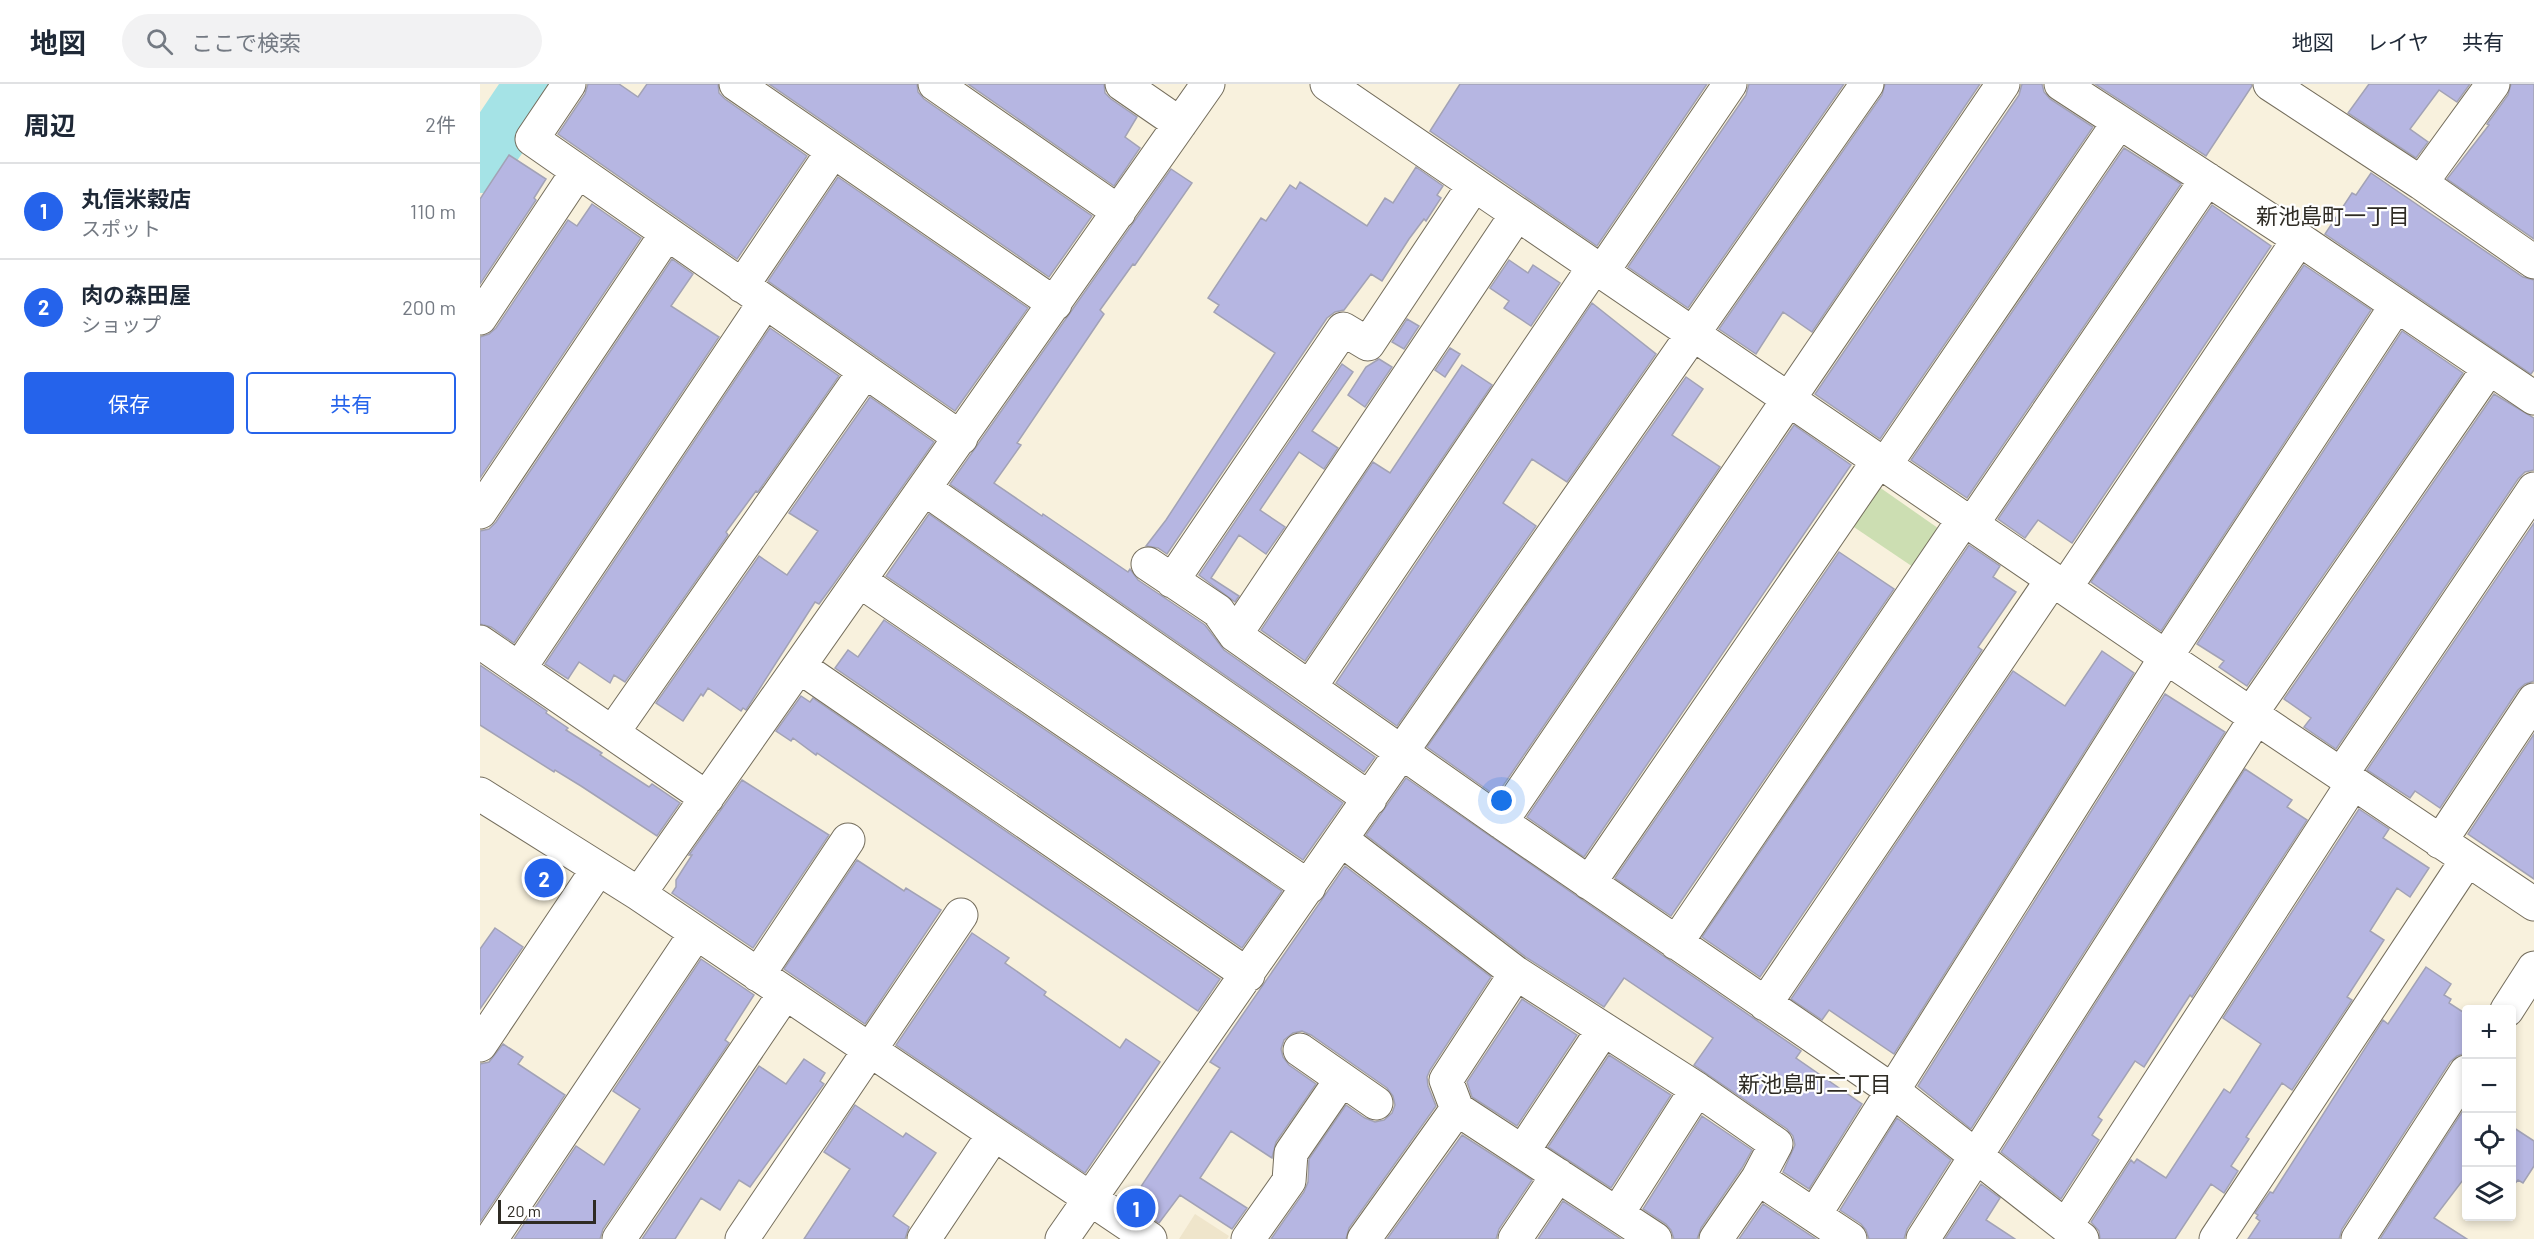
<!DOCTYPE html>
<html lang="ja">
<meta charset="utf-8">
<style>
body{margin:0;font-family:Barlow,"Noto Sans JP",sans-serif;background:#f2f2f3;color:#1f2937}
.controls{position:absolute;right:18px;bottom:18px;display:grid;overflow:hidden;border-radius:6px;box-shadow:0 3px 9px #0003}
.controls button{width:54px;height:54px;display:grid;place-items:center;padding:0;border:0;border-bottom:2px solid #e0e1e3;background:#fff;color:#1f2937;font:30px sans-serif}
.scale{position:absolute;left:18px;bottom:15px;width:98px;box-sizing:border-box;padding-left:6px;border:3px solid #2e2b24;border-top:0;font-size:16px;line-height:21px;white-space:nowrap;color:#2e2b24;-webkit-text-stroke:4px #fefefe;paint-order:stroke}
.you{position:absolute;left:1022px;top:717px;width:21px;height:21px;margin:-15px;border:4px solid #fff;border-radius:50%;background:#1a73e8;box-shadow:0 0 0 9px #1a73e833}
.badge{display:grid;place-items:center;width:39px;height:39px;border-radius:50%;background:#2563eb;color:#fff;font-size:20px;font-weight:700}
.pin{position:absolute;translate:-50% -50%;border:3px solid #fff;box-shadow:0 2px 6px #0006}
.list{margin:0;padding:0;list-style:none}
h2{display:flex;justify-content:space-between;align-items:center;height:78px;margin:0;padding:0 24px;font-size:26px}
h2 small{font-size:20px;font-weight:400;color:#747a83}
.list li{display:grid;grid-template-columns:39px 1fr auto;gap:18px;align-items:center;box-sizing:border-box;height:96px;padding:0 24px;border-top:2px solid #e0e1e3}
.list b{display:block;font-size:22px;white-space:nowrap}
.list p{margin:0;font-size:20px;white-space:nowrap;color:#747a83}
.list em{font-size:20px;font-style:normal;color:#747a83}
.actions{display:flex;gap:12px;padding:18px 24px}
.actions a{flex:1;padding:14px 0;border:2px solid #2563eb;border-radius:6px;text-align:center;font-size:21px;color:#2563eb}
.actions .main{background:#2563eb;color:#fff}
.icon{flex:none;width:33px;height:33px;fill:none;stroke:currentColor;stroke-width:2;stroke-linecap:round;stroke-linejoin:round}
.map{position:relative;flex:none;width:2054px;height:1155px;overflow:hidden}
header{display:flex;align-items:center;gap:36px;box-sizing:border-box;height:84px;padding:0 30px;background:#fff;border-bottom:2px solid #e0e1e3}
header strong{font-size:28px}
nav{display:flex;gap:33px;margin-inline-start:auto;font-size:21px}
.search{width:420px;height:54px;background:#f2f2f3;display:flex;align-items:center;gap:15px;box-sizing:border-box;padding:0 21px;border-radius:33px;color:#747a83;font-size:22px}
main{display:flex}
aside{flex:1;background:#fff}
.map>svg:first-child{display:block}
.built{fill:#efe5cb}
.green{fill:#ccdeb2}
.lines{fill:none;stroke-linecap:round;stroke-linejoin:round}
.river{stroke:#a5e3e6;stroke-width:58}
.building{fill:#b6b6e2;stroke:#a2a2b5;stroke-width:1.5}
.minor-casing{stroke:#746d5c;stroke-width:35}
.minor{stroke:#fff;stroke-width:33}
.labels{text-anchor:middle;stroke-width:4.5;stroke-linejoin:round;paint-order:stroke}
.neighbourhood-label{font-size:22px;fill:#2e2b24;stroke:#fefefe}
</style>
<header>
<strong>地図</strong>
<div class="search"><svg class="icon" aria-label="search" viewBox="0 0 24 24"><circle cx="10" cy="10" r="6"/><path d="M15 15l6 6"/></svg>ここで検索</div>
<nav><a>地図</a><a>レイヤ</a><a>共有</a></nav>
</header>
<main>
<aside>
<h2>周辺<small>2件</small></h2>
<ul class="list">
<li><span class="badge">1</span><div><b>丸信米穀店</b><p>スポット</p></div><em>110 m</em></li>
<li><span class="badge">2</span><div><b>肉の森田屋</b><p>ショップ</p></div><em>200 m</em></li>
</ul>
<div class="actions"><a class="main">保存</a><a>共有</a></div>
</aside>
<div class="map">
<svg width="2054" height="1155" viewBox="0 0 2054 1155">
<rect width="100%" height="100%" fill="#f8f1dd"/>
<!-- built -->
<path class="built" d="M715,1130L749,1152L747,1155H699Z"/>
<!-- green -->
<path class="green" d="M1392,398L1465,449L1439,487L1365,437Z"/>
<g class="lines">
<!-- river -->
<path class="river" d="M0,80L54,0"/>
</g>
<!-- building -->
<path class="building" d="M108,0H139L158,13L167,0H238L239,9L245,15L327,72L257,175L78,50L105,10Z
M289,0H437L438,8L444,15L612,132L569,193Z
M488,0H624L625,9L631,15L657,33L645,53L660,64L634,102Z
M980,0H1227L1117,162L950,47Z
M1269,0H1364L1208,224L1148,183L1266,11Z
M1405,0H1500L1332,248L1303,228L1276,270L1239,245L1402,11Z
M1542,0H1562L1564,8L1570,15L1613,43L1400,355L1335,310L1539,11Z
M1615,0H1771L1772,2L1726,72Z
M1889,0H1990L1977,18L1959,6L1930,45L1948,58L1936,74L1868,29Z
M2031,0H2054V155L1967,95L2009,41L2007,40L2028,11Z
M1644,64L1701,100L1487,414L1431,376Z
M29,71L66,95L54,114L56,116L0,200V115Z
M936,83L963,102L957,111L961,114L946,137L944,135L929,155L902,197L891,190L864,226L855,228L847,234L687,470L678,464L666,462L686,436L795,269L734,228L739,221L728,214L781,134L786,137L810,101L816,105L820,98L887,142L905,114L913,119Z
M691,85L712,99L655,181L653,180L620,226L624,230L537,359L541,361L514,399L562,432L563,430L648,488L650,485L658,496L725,541L744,566L895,673L884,688L470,400Z
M1891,89L2043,193L2054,196V286L2051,290L1845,150L1872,109L1876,111Z
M358,93L548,224L475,327L288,197Z
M112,120L161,154L0,394V253L9,250L16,244L88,136L97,142Z
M1732,121L1791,162L1592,459L1558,436L1545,454L1518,435Z
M192,175L213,190L191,222L239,253L34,559L11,543L0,540V447L9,445L16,438Z
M1029,176L1048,189L1053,181L1080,199L1051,242L1024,224L1029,217L1010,204Z
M1824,181L1891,226L1681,547L1611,498Z
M1112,219L1176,270L1087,398L1052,375L1023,419L1056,442L917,642L856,599Z
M927,235L939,242L924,265L912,258Z
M290,244L359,292L278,408L276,407L246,448L248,451L145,598L134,591L130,599L99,578L88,595L65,580Z
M1922,247L1983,289L1767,602L1739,583L1744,577L1717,560Z
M970,264L980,270L965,293L955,286Z
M899,275L912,283L885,323L868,311L886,283Z
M862,280L873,288L832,347L858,364L844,385L819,368L780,426L805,443L786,470L759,451L731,494L759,512L755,518L719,491Z
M982,281L1012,301L825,577L781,546L893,378L910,389Z
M1206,293L1223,305L1192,351L1240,383L1016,712L947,663Z
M2014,310L2054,334V386L2045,388L2038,395L1856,665L1824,643L1831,634L1804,615Z
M390,313L454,358L353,501L339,520L335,518L266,626L263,624L261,627L228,604L223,612L221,610L203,637L176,619L279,472L307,491L338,447L309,429Z
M1314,341L1371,381L1104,773L1047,733Z
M449,430L863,719L823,776L406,492Z
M2054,439V597L2045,600L2038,606L1960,724L1935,707L1930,714L1887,686Z
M1489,461L1520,482L1513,493L1536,508L1498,563L1502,566L1280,893L1222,853Z
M1359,468L1414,505L1191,832L1135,794Z
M404,536L802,807L762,864L355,584L368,566L378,573Z
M1622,567L1654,589L1414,970L1349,926L1342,936L1311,915L1533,587L1585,622Z
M0,581L67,627L66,629L88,644L86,646L122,669L120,671L169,703L172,700L200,719L177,752L101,702L75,686L74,688L0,641Z
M1685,610L1745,648L1491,1045L1438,1002Z
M321,612L330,618L333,614L740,895L718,927L337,669L336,671L313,654L311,657L296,647Z
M2054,650V795L1988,750Z
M1765,685L1812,716L1807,723L1827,736L1712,913L1710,911L1664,983L1655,977L1618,1033L1622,1036L1612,1051L1619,1056L1581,1115L1521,1068Z
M926,694L1321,967L1316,974L1382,1020L1329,1105L1303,1088L1315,1061L1313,1052L1307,1045L1214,981L1233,954L1144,894L1124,923L1047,874L886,751Z
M262,696L349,751L273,864L192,809L196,803V796L212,771H209Z
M1879,725L1909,745L1903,754L1949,784L1930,813L1917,804L1890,847L1904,856L1867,913L1872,916L1812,1006L1802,999L1766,1053L1769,1055L1751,1082L1758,1087L1744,1109L1731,1100L1695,1155H1620L1619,1147L1611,1138L1651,1076L1654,1079L1657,1075L1686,1094L1744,1005L1750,1009L1781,960L1743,934Z
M377,776L424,807L426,804L461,826L385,940L304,885Z
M865,782L1011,893L950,986L947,993L948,1002L956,1022L869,1144L866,1155H791L824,1108L828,1098L829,1075L866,1021L885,1034L895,1038L904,1036L912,1029L915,1021L913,1012L907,1004L831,951L822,947L813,949L804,956L801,965L803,973L809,981L836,1000L796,1058L792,1074L751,1047L720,1094L767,1124L752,1145L700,1111L679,1139L650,1119L740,984L730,978Z
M15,844L43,863L0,925V865Z
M492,849L529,874L525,879L566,908L564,911L640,964L646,955L680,978L605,1089L416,961Z
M221,875L274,911L245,956L249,959L123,1145L120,1155H34L96,1062L124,1081L160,1025L133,1007Z
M1946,883L1971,900L1964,911L1971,915L1969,919L1986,930V969L1977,972L1970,978L1862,1145L1859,1155H1768L1780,1137L1776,1134L1778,1131L1775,1129L1790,1108L1793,1109L1903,936L1908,940Z
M1042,915L1097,951L1037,1042L992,1013L987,998Z
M23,960L43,973L38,980L85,1011L0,1138V980L9,978Z
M1129,971L1191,1011L1131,1104L1068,1063Z
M324,975L345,989L340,997L344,1000L270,1103L259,1096L240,1126L221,1114L195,1155H162L279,982L306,1000Z
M375,1021L423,1053L426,1049L456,1069L413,1132L429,1143L425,1155H324L370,1085L344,1068Z
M1986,1022V1092L1954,1134L1987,1155H1900Z
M1222,1032L1272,1066L1262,1084L1221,1144L1217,1155H1194L1191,1146L1186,1140L1163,1125Z
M1417,1034L1471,1076L1427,1145L1424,1155H1389L1386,1146L1381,1140L1360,1126Z
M2031,1042L2054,1057V1082L2043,1099L2038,1096L2031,1104Z
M982,1051L1052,1096L1019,1145L1016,1155H907Z
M1501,1100L1520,1114L1506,1136L1535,1155H1465Z
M1083,1117L1141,1155H1058Z
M1283,1120L1336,1155H1259Z"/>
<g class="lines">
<defs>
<path id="minor" d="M89,0L52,55L481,354
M256,0L575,220
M455,0L639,128
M642,0L700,40
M847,0L1686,573L2054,820
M1581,0L1819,155L2054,314
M1790,0L1941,99L2054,178
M1941,99L2013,0
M1122,188L1250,0
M262,202L353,67
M0,234L98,87
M1405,381L1639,38
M445,405L890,715
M0,428L187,149
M1492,440L1727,95
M668,480L738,527L755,551L1021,738L1413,1007L1602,1155
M380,497L829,803
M692,497L863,245L888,260L994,101
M1585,504L1819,155
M755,551L1037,130
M0,558L227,714
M320,583L768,891
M39,585L285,218
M830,603L1114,183
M1770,631L2009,284
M133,648L385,287
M1861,691L2054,405
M0,710L159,810L670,1155
M1021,738L1523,0
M862,756L1036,889L1217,1005L1296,1060L1278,1094
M1960,758L2054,616
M1109,799L1399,376
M159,810L728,0
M1196,859L1484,435
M278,891L368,756
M1285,920L1572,496
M2027,926L2054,884
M0,961L118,785
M820,966L896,1019
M977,1025L966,996L1036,889
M1043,1067L1123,946
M1137,1130L1217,1005
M1335,1130L1686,573L1916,222
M1586,1142L1873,699
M11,1155L216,849
M139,1155L305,909
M262,1155L481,831
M444,1155L514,1050
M582,1155L1387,0
M768,1155L809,1097L811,1069L861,996
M884,1155L977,1025L1175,1155
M1035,1155L1078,1091
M1236,1155L1278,1094L1370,1155
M1443,1155L1776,634
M1736,1155L1987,776
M1878,1155L1986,988"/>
</defs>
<!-- minor casing -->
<use href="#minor" class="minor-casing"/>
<!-- minor -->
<use href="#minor" class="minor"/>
</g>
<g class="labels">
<!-- neighbourhood labels -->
<g class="neighbourhood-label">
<text x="1853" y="140">新池島町一丁目</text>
<text x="1335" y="1008">新池島町二丁目</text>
</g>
</g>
</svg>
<div class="controls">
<button>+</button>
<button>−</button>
<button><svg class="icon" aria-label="locate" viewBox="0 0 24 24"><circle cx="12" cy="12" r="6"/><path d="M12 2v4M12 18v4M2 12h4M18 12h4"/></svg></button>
<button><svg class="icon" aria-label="layers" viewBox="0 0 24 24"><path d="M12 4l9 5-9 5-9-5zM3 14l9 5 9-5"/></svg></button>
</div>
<div class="scale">20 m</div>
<div class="you"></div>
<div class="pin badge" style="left:656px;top:1124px">1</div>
<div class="pin badge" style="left:64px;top:794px">2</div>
</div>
</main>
